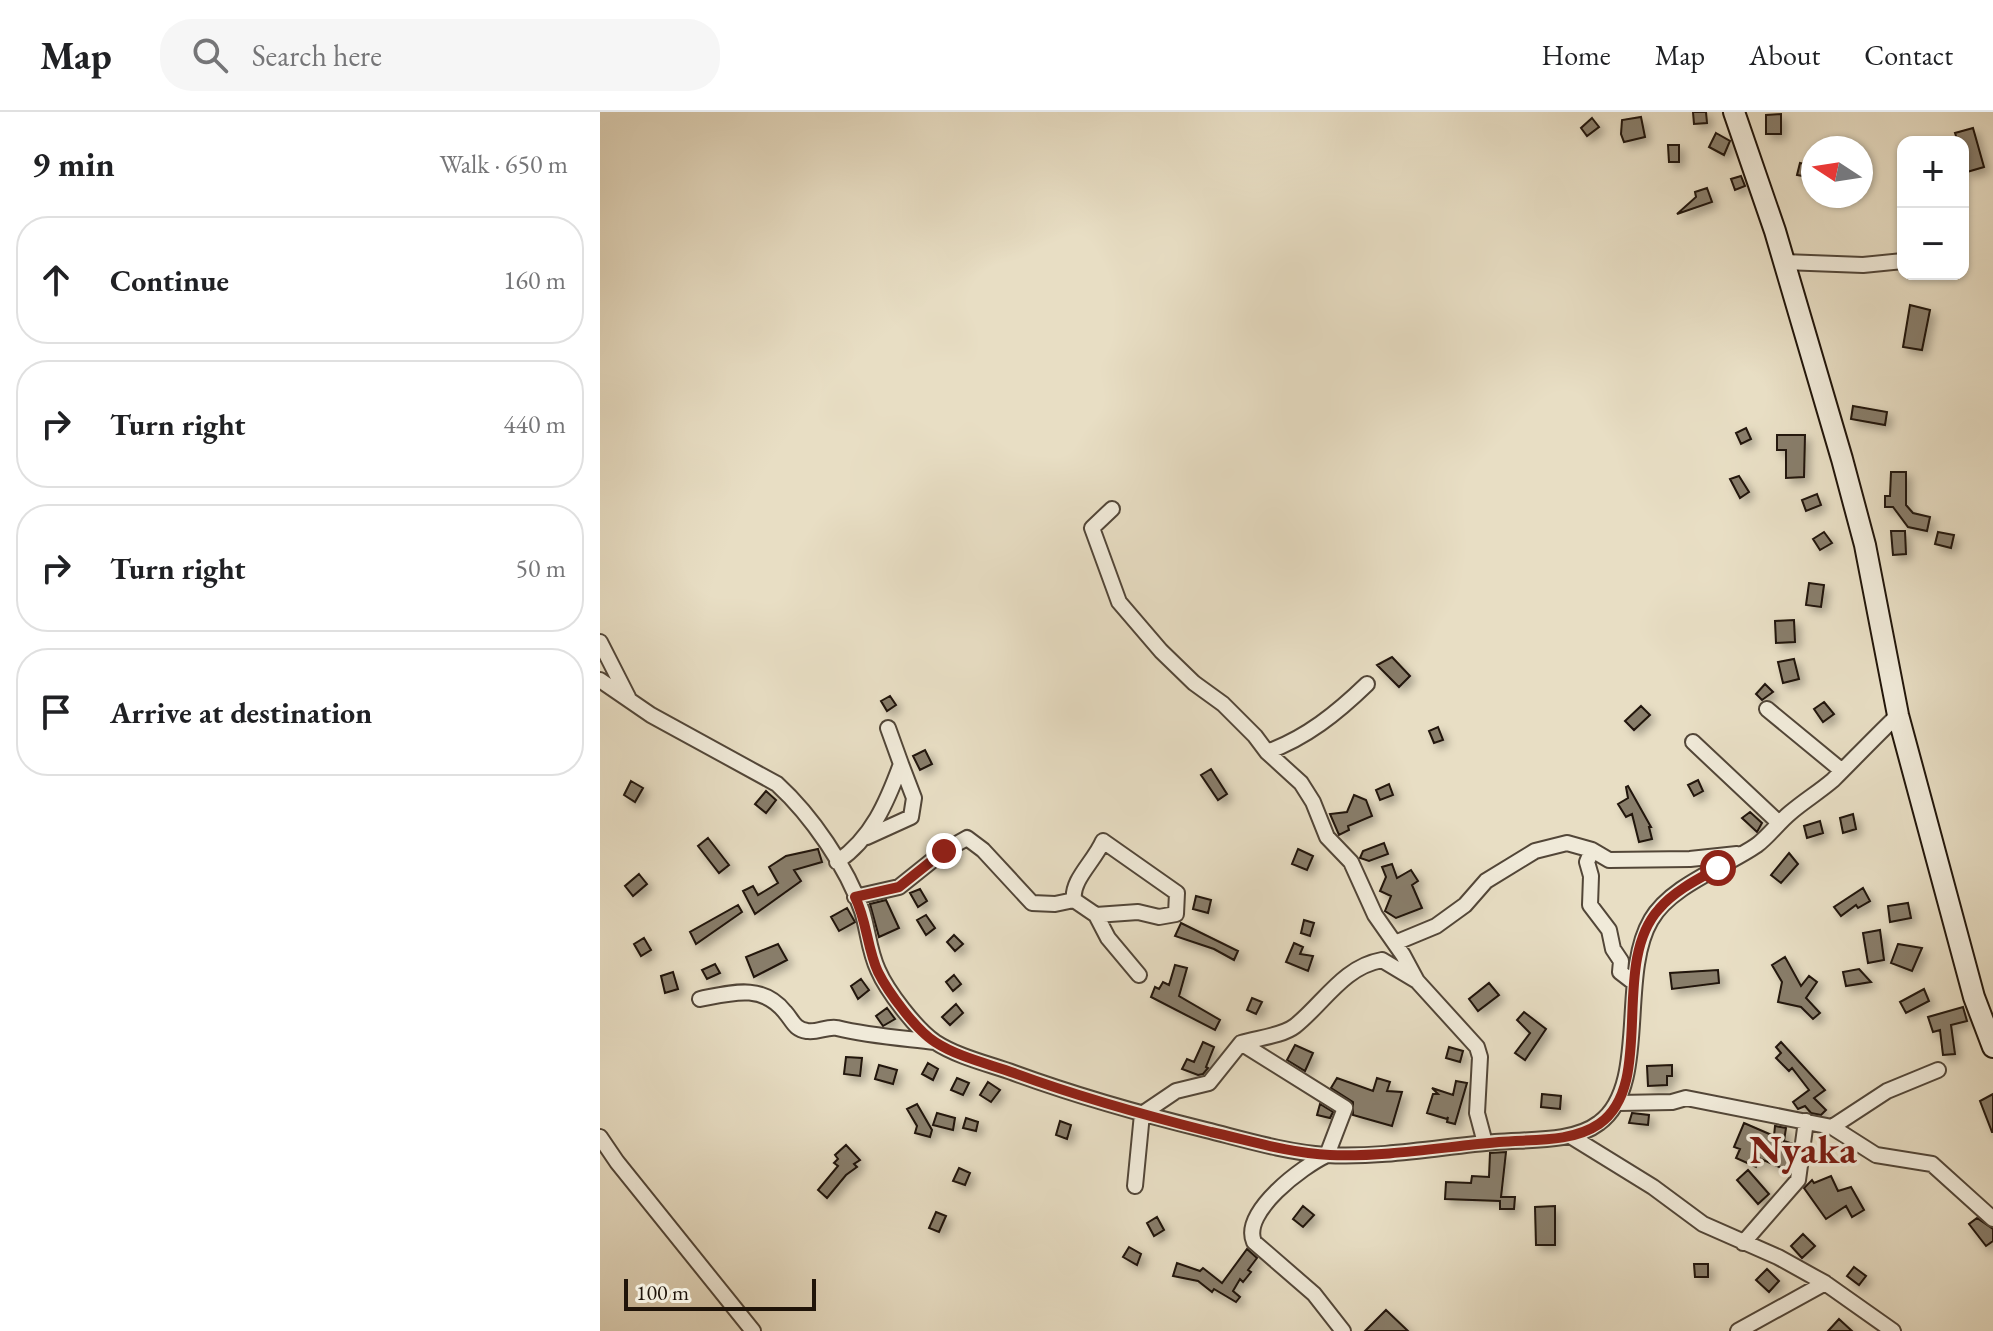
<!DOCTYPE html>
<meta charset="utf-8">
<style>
body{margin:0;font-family:"EB Garamond",serif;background:#f6f6f6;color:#202124}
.controls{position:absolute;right:24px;top:24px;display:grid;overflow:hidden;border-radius:16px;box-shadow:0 2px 6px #0004}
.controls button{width:72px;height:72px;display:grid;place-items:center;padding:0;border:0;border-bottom:2px solid #e0e0e0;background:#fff;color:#202124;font:40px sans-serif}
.compass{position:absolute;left:1201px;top:24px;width:72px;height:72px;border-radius:50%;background:#fff;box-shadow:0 2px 6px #0004;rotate:282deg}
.scale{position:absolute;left:24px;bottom:20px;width:192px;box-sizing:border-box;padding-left:8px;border:4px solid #201409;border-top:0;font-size:22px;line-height:28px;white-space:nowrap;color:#201409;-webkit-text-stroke:6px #f0ead9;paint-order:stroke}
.stop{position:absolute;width:24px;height:24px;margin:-18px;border:6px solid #8f2418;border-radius:50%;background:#fff}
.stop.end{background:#8f2418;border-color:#fff;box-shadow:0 2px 8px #0008}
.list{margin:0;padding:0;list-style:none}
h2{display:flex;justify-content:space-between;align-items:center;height:104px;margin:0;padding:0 32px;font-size:34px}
h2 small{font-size:26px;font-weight:400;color:#757577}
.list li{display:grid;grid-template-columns:52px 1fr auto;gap:24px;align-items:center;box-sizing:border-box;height:128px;margin:0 16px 16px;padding:0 16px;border:2px solid #e0e0e0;border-radius:32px}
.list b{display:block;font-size:30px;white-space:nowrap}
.list em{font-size:26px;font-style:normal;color:#757577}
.icon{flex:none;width:44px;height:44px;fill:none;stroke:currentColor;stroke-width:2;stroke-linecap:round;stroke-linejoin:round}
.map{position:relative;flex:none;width:1393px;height:1219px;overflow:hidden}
header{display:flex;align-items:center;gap:48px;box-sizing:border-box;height:112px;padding:0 40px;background:#fff;border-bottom:2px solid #e0e0e0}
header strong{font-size:38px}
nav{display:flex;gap:44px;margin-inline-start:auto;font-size:28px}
.search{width:560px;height:72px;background:#f6f6f6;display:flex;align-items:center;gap:20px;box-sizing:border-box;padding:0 28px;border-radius:32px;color:#757577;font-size:30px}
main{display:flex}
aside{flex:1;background:#fff}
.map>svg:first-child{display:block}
.building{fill:#887d6a;stroke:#201409;stroke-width:2;filter:url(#shadow)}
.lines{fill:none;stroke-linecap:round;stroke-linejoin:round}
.street-casing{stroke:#524638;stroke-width:18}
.secondary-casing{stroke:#201409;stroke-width:24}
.street{stroke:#f0ead9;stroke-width:14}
.secondary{stroke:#f0ead9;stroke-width:20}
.route{stroke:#8f2418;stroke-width:10}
.labels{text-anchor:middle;stroke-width:7;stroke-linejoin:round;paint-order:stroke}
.quarter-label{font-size:40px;font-weight:bold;fill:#7a1f14;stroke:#f0ead9}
</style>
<header>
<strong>Map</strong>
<div class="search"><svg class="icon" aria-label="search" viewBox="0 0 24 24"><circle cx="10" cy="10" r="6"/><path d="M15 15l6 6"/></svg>Search here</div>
<nav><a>Home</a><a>Map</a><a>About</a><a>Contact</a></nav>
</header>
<main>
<aside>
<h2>9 min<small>Walk · 650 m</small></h2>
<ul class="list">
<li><svg class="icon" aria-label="ahead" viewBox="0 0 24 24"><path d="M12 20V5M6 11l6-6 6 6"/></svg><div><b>Continue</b></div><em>160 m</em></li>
<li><svg class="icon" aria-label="right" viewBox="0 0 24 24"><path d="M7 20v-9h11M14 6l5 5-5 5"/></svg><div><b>Turn right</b></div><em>440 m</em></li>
<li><svg class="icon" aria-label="right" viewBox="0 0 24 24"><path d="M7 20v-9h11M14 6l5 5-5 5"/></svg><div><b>Turn right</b></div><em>50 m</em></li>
<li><svg class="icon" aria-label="arrive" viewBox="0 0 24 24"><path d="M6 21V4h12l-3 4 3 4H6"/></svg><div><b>Arrive at destination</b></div></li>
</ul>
</aside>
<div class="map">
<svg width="1393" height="1219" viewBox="0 0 1393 1219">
<defs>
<filter id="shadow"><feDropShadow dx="5" dy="5" stdDeviation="4" flood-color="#0004"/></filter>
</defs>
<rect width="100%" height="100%" fill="#e8dec4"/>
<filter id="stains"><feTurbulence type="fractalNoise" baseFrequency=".0025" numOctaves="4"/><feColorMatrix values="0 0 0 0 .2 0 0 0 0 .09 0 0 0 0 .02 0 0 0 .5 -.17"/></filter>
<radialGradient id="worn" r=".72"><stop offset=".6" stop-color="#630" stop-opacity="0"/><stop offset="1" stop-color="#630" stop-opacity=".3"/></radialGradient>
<!-- building -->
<path class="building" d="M1093,0H1106L1107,11L1094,12Z
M1181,2V22H1166V3Z
M1041,5L1045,25L1024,30L1021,22L1022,8Z
M992,6L999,15L987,24L981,16Z
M1373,16L1384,55L1367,60L1363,47V30H1358L1355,21Z
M1116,21L1130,29L1124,43L1109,35Z
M1068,33H1079V50H1069Z
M1200,51L1213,54V66L1197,63Z
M1141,64L1145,74L1135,78L1131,67Z
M1107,76L1112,90L1077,102L1096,85L1095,80Z
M1310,193L1330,198L1322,238L1303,235Z
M1253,294L1287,300L1285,313L1251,307Z
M1146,316L1151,327L1141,332L1136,321Z
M1177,323H1205L1204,365L1186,366V338H1177Z
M1291,360H1306V393L1313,401L1330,405L1327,419L1308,415L1293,395H1285V384H1290Z
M1139,364L1149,380L1140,386L1130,367Z
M1217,382L1221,393L1206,399L1202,388Z
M1291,419H1305L1306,442L1293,443Z
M1224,420L1232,431L1220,438L1213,427Z
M1338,420L1354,423L1351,436L1335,432Z
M1209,471L1224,473L1221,495L1206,493Z
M1194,508L1195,530L1176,531L1175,509Z
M792,545L810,564L799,575L777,553Z
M1194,547L1199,567L1183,571L1178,550Z
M1165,572L1173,580L1162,588L1156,582Z
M290,584L296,593L287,599L281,589Z
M1224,590L1234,602L1223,610L1214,597Z
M1041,594L1050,603L1034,618L1025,609Z
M838,615L843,628L834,631L829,619Z
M325,638L332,652L320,658L313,644Z
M611,657L627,682L618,688L601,663Z
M1098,668L1103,679L1094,684L1088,673Z
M31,669L43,676L35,690L24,683Z
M789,672L793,683L780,688L776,678Z
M1028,674L1051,715H1049L1052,727L1039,730L1032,702L1026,705L1018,692L1028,686L1026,675Z
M166,679L176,688L166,701L155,692Z
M754,683L766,688L772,704L748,714L749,718L739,723L730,702L747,700Z
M1150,700L1162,711L1157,720L1142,706Z
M1253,702L1256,717L1243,721L1240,706Z
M1220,709L1223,721L1207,726L1204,714Z
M108,726L129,753L119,761L98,734Z
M784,731L788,742L769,749L760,746L763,739Z
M218,737L222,750L194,758L201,769L155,802L143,779L153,774L158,783L178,771L169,755L186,744Z
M698,737L713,744L707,758L692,752Z
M1189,741L1198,752L1181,771L1171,763Z
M792,752L797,766L811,758L818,769L812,773L822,796L796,806L785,799L791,784L780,779L786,765L782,755Z
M39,762L47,772L33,784L25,774Z
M1263,776L1270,789L1258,796L1256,793L1241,804L1234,795Z
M320,777L327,789L318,795L310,781Z
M596,784L611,788L608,801L593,797Z
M286,788L299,816L279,825L270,792Z
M1308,791L1311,806L1290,810L1288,794Z
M138,793L142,800L96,832L90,820Z
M247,796L255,810L239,819L231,805Z
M326,803L335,816L326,823L317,808Z
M704,808L714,811L710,824L701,821Z
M581,811L638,839L634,848L614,837L575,824Z
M1280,818L1284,848L1268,851L1263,821Z
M354,823L363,832L355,839L347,830Z
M44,826L51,838L41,844L34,832Z
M694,831L703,835L700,842L713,844L708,859L686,850Z
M178,832L187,848L154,865L146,845Z
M1298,832L1322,836L1312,859L1291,851Z
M1185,845L1201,874L1209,864L1217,870L1206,886L1220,901L1213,907L1201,895L1178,890L1182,870L1172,853Z
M115,852L120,861L107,867L102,858Z
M575,853L587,856L579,884L620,908L615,918L551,885L555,875L559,877L563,870L569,873Z
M1259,857L1271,870L1246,874L1243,860Z
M1118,858L1119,871L1072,877L1070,861Z
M73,860L78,877L65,881L61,864Z
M354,863L361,872L353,879L346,870Z
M261,867L269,878L258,887L251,874Z
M889,871L899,883L878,899L869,887Z
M1324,877L1329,889L1306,901L1300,890Z
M652,886L662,890L656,902L647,898Z
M356,892L363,901L350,913L342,905Z
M1363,895L1367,909L1351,913L1355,942L1343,943L1340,918L1333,920L1328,905Z
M287,896L295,907L283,914L276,904Z
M924,900L946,917L925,948L915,941L930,921L917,908Z
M603,930L614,935L606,955L608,956L603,962L598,963L582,957L587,947L594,950Z
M1181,930L1225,978L1214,986L1226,998L1221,1003L1211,1001L1205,994L1198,997L1193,990L1209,978L1192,956L1189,959L1176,946L1181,941L1176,935Z
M695,933L713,941L705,959L687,948Z
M849,935L863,939L860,950L846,946Z
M246,945L262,946L260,964L244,962Z
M328,951L338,957L333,968L322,962Z
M279,953L297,958L293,972L275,967Z
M1072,953V964H1067V973L1048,974L1047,954Z
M357,966L369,971L363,983L351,978Z
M737,966L773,979L777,966L790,970L787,979L802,980L792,1014L753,1003V990L731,976Z
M856,969L867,971L855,1012L847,1010L848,1005L847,1007L827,1001L833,982H838L832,976L853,983Z
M388,970L400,978L391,990L380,983Z
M942,982L961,984L960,997L941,995Z
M1393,982V1020H1392L1380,989Z
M317,992L332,1018L330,1025L315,1021L317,1014L307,997Z
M720,992L733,1000L730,1006L717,1003Z
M337,1001L355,1006L353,1018L333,1013Z
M1032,1001L1049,1003L1048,1013L1029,1011Z
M366,1006L378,1010L376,1019L363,1016Z
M460,1009L471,1013L467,1027L456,1023Z
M1144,1011L1174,1024L1175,1014L1186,1016L1184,1029L1193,1032L1188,1059L1159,1046L1156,1055L1136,1046L1140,1037L1134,1035Z
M246,1033L260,1048L254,1052L257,1055L246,1063L227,1086L218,1078L238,1054L234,1051L238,1047L235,1043Z
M906,1040L901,1085H915L914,1097H900V1089L845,1087L846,1070L871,1071L872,1064L889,1065L890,1041Z
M359,1056L370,1061L365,1073L353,1069Z
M1148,1058L1169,1082L1158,1092L1137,1068Z
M1231,1064L1238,1079L1251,1075L1264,1098L1252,1105L1246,1094L1226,1107L1204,1076L1212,1068L1214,1071Z
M703,1094L714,1103L703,1115L693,1107Z
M955,1094V1133H936L935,1095Z
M336,1100L346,1104L339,1120L329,1116Z
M557,1105L564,1118L554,1124L547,1111Z
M1377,1106L1393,1117V1129L1386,1134L1369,1112Z
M1203,1122L1215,1134L1202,1146L1191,1134Z
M529,1135L541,1142L537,1153L523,1145Z
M647,1137L657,1146L648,1158L651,1160L643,1170L640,1167L633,1179L640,1185L636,1190L614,1177L612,1180L598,1169L573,1164L577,1151L600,1159L603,1156L622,1171Z
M1094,1152H1108V1165H1095Z
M1254,1155L1266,1164L1259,1173L1247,1164Z
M1167,1157L1179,1169L1169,1180L1156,1168Z
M786,1198L808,1219H765Z
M1239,1207L1252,1219H1228Z"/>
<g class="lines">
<defs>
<path id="street" d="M1184,150L1263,153L1303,149
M512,397L492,416L519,490L561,539L594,571L623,592L655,624L667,640L701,671L713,690L727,725L751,750L775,803L803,843L817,869L877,935L880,945L877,1001L885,1031
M0,530L28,585
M0,568L51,603L177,672C211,703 247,755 262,799C268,818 269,839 278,858C287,879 316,917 335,930C358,945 389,952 414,961C477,984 541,1002 606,1018C646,1028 685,1040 726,1043C783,1046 839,1035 895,1030C928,1027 973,1031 999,1011C1050,974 1018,864 1051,808C1070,774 1125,755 1157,733C1169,724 1178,711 1190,701C1204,689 1219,680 1233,668C1255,646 1276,624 1298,603
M1167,597L1241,658
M1093,630L1179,711
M667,640C706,626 737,601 767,572
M267,725L311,705L314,686L301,652
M992,738L987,750L991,764L990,793L1009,818L1013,837L1021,849L1020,860L1033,870
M237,750C272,726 287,690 301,652L288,616
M255,785L299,775L344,739L367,726L383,738L432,791L455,792L474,788L496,803L508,826L539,863
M474,788C471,768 494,750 503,729L577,781L576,802L559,805L538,800L496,803
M795,831L836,814L865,793L886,769L935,739L967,731L992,738L1009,748L1090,747L1137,742
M100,887C131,881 162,871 185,900C193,909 194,917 207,919C217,921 227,914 237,916C269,924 302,926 335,930
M641,931C657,926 682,924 695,914C724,891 743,855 782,848L817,869
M1019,991L1072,990L1086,986L1232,1015L1276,1043L1332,1052L1393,1107
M1232,1015L1287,979L1338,958
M0,1025L17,1050L153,1219
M972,1025L1053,1075L1103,1112L1178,1145L1225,1171L1293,1219
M535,1074L542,1002L576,979L609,971L641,931L745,996L727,1043C703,1054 641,1100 654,1130L714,1182L743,1219
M1143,1131L1198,1068L1206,1009
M1138,1219L1225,1171"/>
<path id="secondary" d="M1134,0L1175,119L1242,347L1265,433L1298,603L1374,885L1393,935"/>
</defs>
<!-- street casing -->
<use href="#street" class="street-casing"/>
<!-- secondary casing -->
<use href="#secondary" class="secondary-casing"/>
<!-- street -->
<use href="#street" class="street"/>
<!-- secondary -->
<use href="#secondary" class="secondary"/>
</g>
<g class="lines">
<!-- route -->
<path class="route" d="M344,739L299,775L255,785C267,809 267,836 278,860C288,880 316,918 335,930C358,945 389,952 414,961C479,985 544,1003 611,1020C651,1029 689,1041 730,1043C787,1045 842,1035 899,1030C931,1027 971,1031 999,1012C1057,972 1009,852 1059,797C1074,779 1098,767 1118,756"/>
</g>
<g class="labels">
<!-- quarter labels -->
<g class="quarter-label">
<text x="1203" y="1051">Nyaka</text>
</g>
</g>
<rect width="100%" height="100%" filter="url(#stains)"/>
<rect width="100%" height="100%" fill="url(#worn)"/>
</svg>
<div class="controls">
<button>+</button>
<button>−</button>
</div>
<svg class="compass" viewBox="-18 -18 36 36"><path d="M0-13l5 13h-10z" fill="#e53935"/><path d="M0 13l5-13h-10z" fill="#757577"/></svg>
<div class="scale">100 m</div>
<div class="stop" style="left:1118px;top:756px"></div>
<div class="stop end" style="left:344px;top:739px"></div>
</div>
</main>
